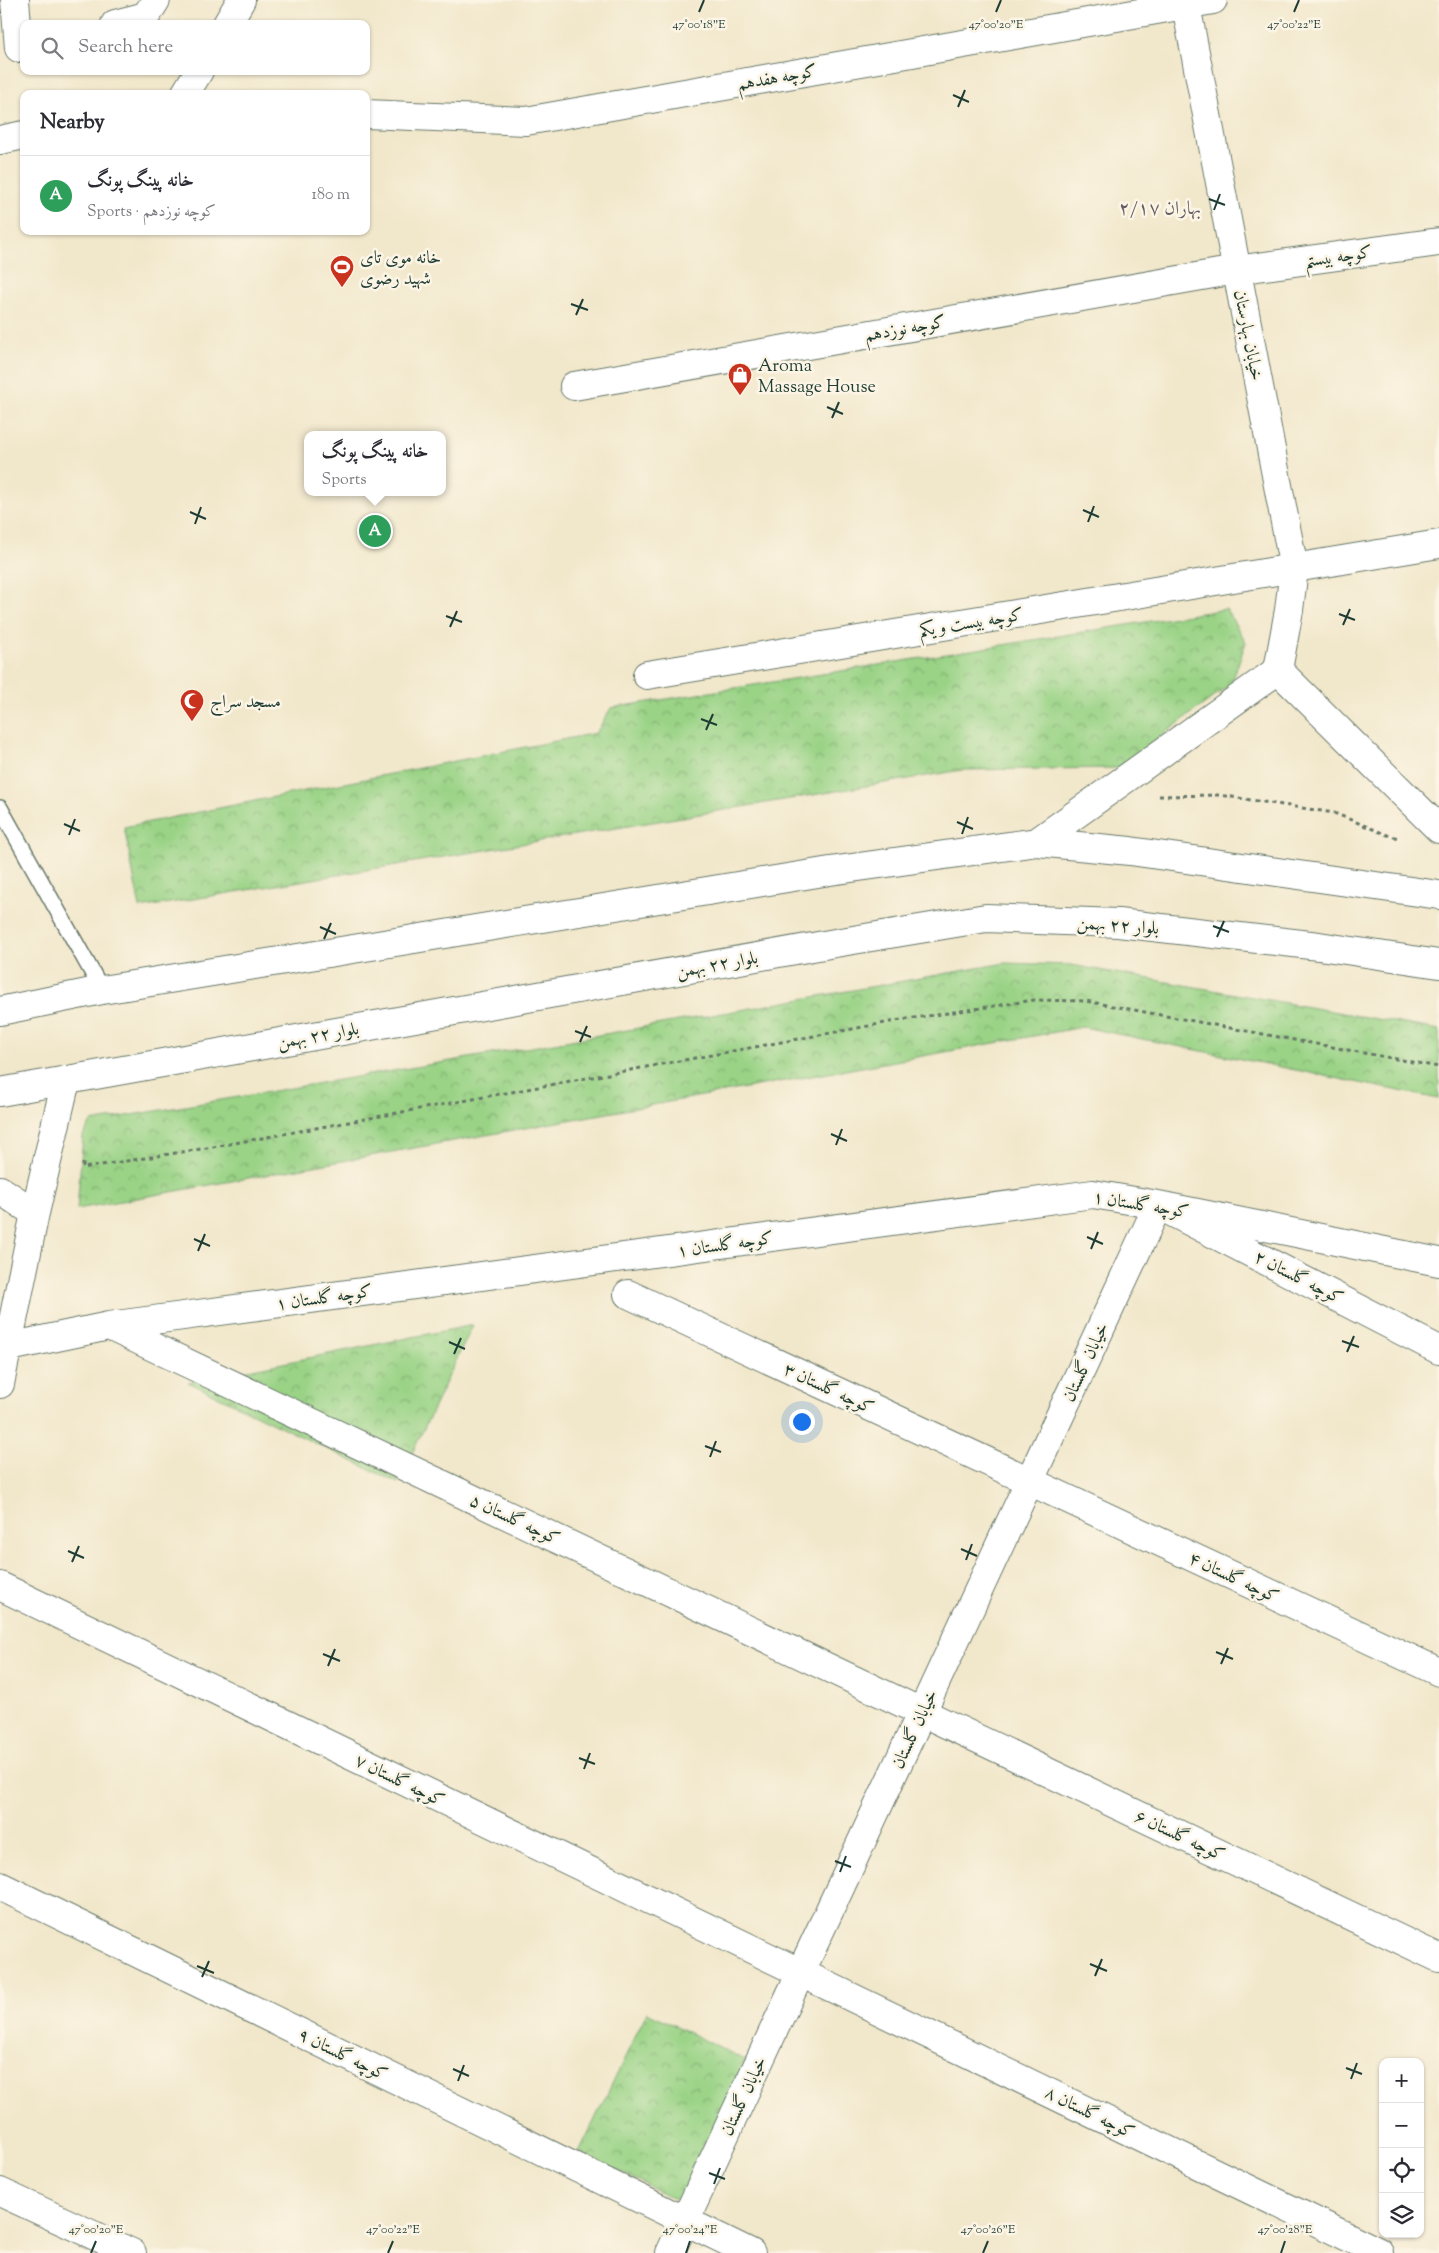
<!DOCTYPE html>
<meta charset="utf-8">
<style>
body{margin:0;font-family:"Sorts Mill Goudy",Amiri,serif;background:#f7f7f7;color:#2b2b33}
.controls{position:absolute;right:15px;bottom:15px;display:grid;overflow:hidden;border-radius:10px;box-shadow:0 1px 4px #0004}
.controls button{width:45px;height:45px;display:grid;place-items:center;padding:0;border:0;border-bottom:1px solid #e1e1e2;background:#fff;color:#2b2b33;font:25px sans-serif}
.you{position:absolute;left:801px;top:1421px;width:18px;height:18px;margin:-12px;border:4px solid #fff;border-radius:50%;background:#1a73e8;box-shadow:0 0 0 8px #1a73e833}
.badge{display:grid;place-items:center;width:32px;height:32px;border-radius:50%;background:#b45309;color:#fff;font-size:16px;font-weight:700}
.pin{position:absolute;translate:-50% -50%;border:2px solid #fff;box-shadow:0 1px 5px #0006}
.popup{position:absolute;left:304px;top:431px;width:142px;height:65px;box-sizing:border-box;display:grid;place-content:center;border-radius:10px;background:#fff;filter:drop-shadow(0 1px 4px #0005);font-size:16px;white-space:nowrap;color:#7c7c81}
.popup b{font-size:19px;color:#2b2b33}
.popup::after{content:'';position:absolute;left:50%;top:100%;margin-left:-10px;border:10px solid transparent;border-top-color:#fff}
.list{margin:0;padding:0;list-style:none}
h2{display:flex;justify-content:space-between;align-items:center;height:65px;margin:0;padding:0 20px;font-size:21px}
h2 small{font-size:16px;font-weight:400;color:#7c7c81}
.list li{display:grid;grid-template-columns:32px 1fr auto;gap:15px;align-items:center;box-sizing:border-box;height:80px;padding:0 20px;border-top:1px solid #e1e1e2}
.list b{display:block;font-size:19px;white-space:nowrap}
.list p{margin:0;font-size:16px;white-space:nowrap;color:#7c7c81}
.list em{font-size:16px;font-style:normal;color:#7c7c81}
.icon{flex:none;width:28px;height:28px;fill:none;stroke:currentColor;stroke-width:2;stroke-linecap:round;stroke-linejoin:round}
.map{position:relative;flex:none;width:1439px;height:2253px;overflow:hidden}
.search{position:absolute;background:#fff;box-shadow:0 1px 4px #0004;left:20px;top:20px;width:350px;height:55px;display:flex;align-items:center;gap:12px;box-sizing:border-box;padding:0 18px;border-radius:10px;color:#7c7c81;font-size:19px}
.panel{position:absolute;background:#fff;box-shadow:0 1px 4px #0004;left:20px;top:90px;width:350px;height:145px;border-radius:10px}
.map>svg:first-child{display:block}
.park{fill:url(#park-crowns);stroke:#5c885d}
.lines{fill:none;stroke-linecap:round;stroke-linejoin:round}
.lane-casing{stroke:#687869;stroke-width:18}
.street-casing{stroke:#687869;stroke-width:30}
.secondary-casing{stroke:#687869;stroke-width:30}
.path{stroke:#687869;stroke-width:3;stroke-dasharray:4 4;stroke-linecap:butt}
.lane{stroke:#fff;stroke-width:15}
.street{stroke:#fff;stroke-width:28}
.secondary{stroke:#fff;stroke-width:28}
.ticks{fill:none;stroke:#1f3d34;stroke-width:2}
.labels{text-anchor:middle;stroke-width:5;stroke-linejoin:round;paint-order:stroke}
.street-label{font-size:18px;fill:#1f3d34;stroke:#fcf5e5}
.poi-label{font-size:18px;fill:#1f3d34;stroke:#fcf5e5;text-anchor:start}
.neighbourhood-label{font-size:19px;fill:#655f65;stroke:#fcf5e5}
.ticks-label{font-size:12px;text-anchor:middle;fill:#1f3d34;stroke:#fcf5e5;stroke-width:5;stroke-linejoin:round;paint-order:stroke}
</style>
<div class="map">
<svg width="1439" height="2253" viewBox="0 0 1439 2253">
<defs>
<pattern id="park-crowns" width="20" height="18" patternUnits="userSpaceOnUse" patternTransform="scale(1.25)"><rect width="20" height="18" fill="#9ad386"/><path d="M2 6a3 3 0 1 1 6 0M12 15a3 3 0 1 1 6 0" fill="none" stroke="#7dac6e"/></pattern>
</defs>
<rect width="100%" height="100%" fill="#fcf5e5"/>
<filter id="ink" filterUnits="userSpaceOnUse"><feTurbulence type="fractalNoise" baseFrequency=".02" numOctaves="2"/><feDisplacementMap in="SourceGraphic" scale="10" xChannelSelector="R" yChannelSelector="G"/><feConvolveMatrix kernelMatrix="1 2 1 2 8 2 1 2 1" color-interpolation-filters="sRGB"/></filter>
<filter id="wash" filterUnits="userSpaceOnUse"><feTurbulence type="fractalNoise" baseFrequency=".0096" numOctaves="4" result="noise"/><feDisplacementMap in="SourceGraphic" scale="20" xChannelSelector="R" yChannelSelector="G"/><feGaussianBlur stdDeviation="1.12" result="paint"/><feColorMatrix in="noise" values="0 0 0 0 0 0 0 0 0 0 0 0 0 0 0 0 0 1.4 0 .05"/><feComposite in="paint" operator="in"/></filter>
<g filter="url(#wash)">
<rect width="100%" height="100%" fill="#f1e7cb"/>
<!-- park -->
<path class="park" d="M1226,609L1246,642L1231,684L1118,768L962,770L140,908L124,827L596,733L611,708Z
M1005,963L1071,965L1439,1030V1099L1083,1027L77,1209L83,1136L91,1122L498,1053Z
M473,1325L398,1483L188,1382Z
M647,2012L749,2062L679,2201L579,2152Z"/>
</g>
<g filter="url(#ink)">
<g class="lines">
<defs>
<path id="lane" d="M0,808L102,990"/>
<path id="street" d="M15,0L19,48
M115,24L146,16L156,0
M366,114L526,121L1213,0
M574,386L1236,270L1439,242
M647,675L1439,544
M0,1190L35,1213
M628,1294L1439,1672
M109,1326L1439,1958
M9,1347L109,1326L1093,1194L1158,1205L1439,1262
M0,1384L35,1213L66,1080
M0,1586L1379,2252
M0,1886L751,2253
M0,2192L132,2253
M670,2253L1158,1205L1439,1350"/>
<path id="secondary" d="M1185,0L1294,569L1289,610L1278,670
M227,24L241,0
M185,94L199,71
M0,140L24,135
M1278,670L1439,829
M1037,842L1278,670
M0,1011L102,990L830,871L1037,842L1130,851L1439,895
M0,1092L835,943L986,918L1118,923L1319,946L1439,964"/>
</defs>
<!-- lane casing -->
<use href="#lane" class="lane-casing"/>
<!-- street casing -->
<use href="#street" class="street-casing"/>
<!-- secondary casing -->
<use href="#secondary" class="secondary-casing"/>
<!-- path -->
<path class="path" d="M1159,796L1219,795L1334,813L1390,836L1399,838
M83,1163V1168L213,1147L901,1020L1034,1000L1086,1001L1439,1067"/>
<!-- lane -->
<use href="#lane" class="lane"/>
<!-- street -->
<use href="#street" class="street"/>
<!-- secondary -->
<use href="#secondary" class="secondary"/>
</g>
</g>
<!-- ticks -->
<path class="ticks" d="M699,12L704,0M996,12L1001,0M1294,12L1299,0M953,95L969,102M958,107L965,90M1209,199L1225,205M1214,210L1220,194M571,304L588,310M576,315L583,299M827,407L843,414M832,418L839,402M1083,510L1099,517M190,512L206,519M1088,522L1094,506M195,524L201,507M1339,614L1355,620M446,616L462,622M1343,625L1350,609M450,627L457,611M701,719L717,725M706,730L713,714M957,822L973,829M64,824L80,831M962,834L968,817M69,835L75,819M1213,926L1229,932M320,927L336,934M1217,937L1224,921M324,939L331,923M575,1031L591,1037M580,1042L587,1026M831,1134L847,1141M836,1145L842,1129M1087,1237L1103,1244M194,1239L210,1246M1091,1249L1098,1232M198,1251L205,1234M1342,1341L1359,1347M449,1342L465,1349M1347,1352L1354,1336M454,1354L461,1338M705,1446L721,1452M710,1457L716,1441M961,1549L977,1556M68,1551L84,1558M966,1560L972,1544M72,1562L79,1546M1216,1652L1233,1659M323,1654L340,1661M1221,1664L1228,1648M328,1666L335,1649M579,1758L595,1764M584,1769L590,1753M835,1861L851,1867M840,1872L846,1856M1090,1964L1107,1971M197,1966L214,1973M1095,1976L1102,1959M202,1977L209,1961M1346,2068L1362,2074M453,2069L469,2076M1351,2079L1357,2063M458,2081L464,2065M709,2173L725,2179M714,2184L720,2168M91,2253L96,2241M388,2253L393,2241M686,2253L690,2241M983,2253L988,2241M1281,2253L1285,2241"/>
<!-- icons -->
<defs>
<symbol id="stadium-pin" viewBox="-11 -11 22 30"><path d="M0 17L-7.5 6A9.5 9.5 0 1 1 7.5 6Z" fill="#c8321e" stroke="#fcf5e5"/><path d="M0-5a6.5 5 0 1 0 0 10a6.5 5 0 1 0 0-10ZM-3.5-1.8h7v3.6h-7Z" fill="#fff"/></symbol>
<symbol id="shop-pin" viewBox="-11 -11 22 30"><path d="M0 17L-7.5 6A9.5 9.5 0 1 1 7.5 6Z" fill="#c8321e" stroke="#fcf5e5"/><path d="M-5-2.5h2.3a2.7 3.5 0 0 1 5.4 0H5L5.5 6h-11ZM-1.5-2.5h3a1.5 2.3 0 0 0-3 0Z" fill="#fff"/></symbol>
<symbol id="mosque-pin" viewBox="-11 -11 22 30"><path d="M0 17L-7.5 6A9.5 9.5 0 1 1 7.5 6Z" fill="#c8321e" stroke="#fcf5e5"/><path d="M3.5-4.9A6 6 0 1 0 3.5 4.9A5 5 0 1 1 3.5-4.9Z" fill="#fff"/></symbol>
</defs>
<g fill-rule="evenodd">
<use href="#stadium-pin" x="328" y="253" width="28" height="38"/>
<use href="#shop-pin" x="726" y="361" width="28" height="38"/>
<use href="#mosque-pin" x="178" y="687" width="28" height="38"/>
</g>
<g class="labels">
<!-- street labels -->
<g class="street-label">
<text transform="translate(777 77) rotate(-10)" y="6">کوچه هفدهم</text>
<text transform="translate(1338 256) rotate(-8)" y="6">کوچه بیستم</text>
<text transform="translate(905 328) rotate(-10)" y="6">کوچه نوزدهم</text>
<text transform="translate(1249 335) rotate(79)" y="6">خیابان بهارستان</text>
<text transform="translate(971 622) rotate(-9)" y="6">کوچه بیست و یکم</text>
<text transform="translate(1118 925) rotate(4)" y="6">بلوار ۲۲ بهمن</text>
<text transform="translate(717 964) rotate(-10)" y="6">بلوار ۲۲ بهمن</text>
<text transform="translate(318 1035) rotate(-10)" y="6">بلوار ۲۲ بهمن</text>
<text transform="translate(1141 1204) rotate(9)" y="6">کوچه گلستان ۱</text>
<text transform="translate(725 1244) rotate(-8)" y="6">کوچه گلستان ۱</text>
<text transform="translate(1299 1277) rotate(27)" y="6">کوچه گلستان ۲</text>
<text transform="translate(324 1297) rotate(-8)" y="6">کوچه گلستان ۱</text>
<text transform="translate(1085 1362) rotate(-65)" y="6">خیابان گلستان</text>
<text transform="translate(829 1388) rotate(25)" y="6">کوچه گلستان ۳</text>
<text transform="translate(515 1519) rotate(25)" y="6">کوچه گلستان ۵</text>
<text transform="translate(1234 1577) rotate(25)" y="6">کوچه گلستان ۴</text>
<text transform="translate(914 1729) rotate(-65)" y="6">خیابان گلستان</text>
<text transform="translate(400 1780) rotate(26)" y="6">کوچه گلستان ۷</text>
<text transform="translate(1180 1835) rotate(25)" y="6">کوچه گلستان ۶</text>
<text transform="translate(343 2054) rotate(26)" y="6">کوچه گلستان ۹</text>
<text transform="translate(743 2096) rotate(-65)" y="6">خیابان گلستان</text>
<text transform="translate(1090 2112) rotate(26)" y="6">کوچه گلستان ۸</text>
</g>
<!-- poi labels -->
<g class="poi-label">
<text x="360" y="263">خانه موی تای<tspan x="360" dy="21">شهید رضوی</tspan></text>
<text x="758" y="371">Aroma<tspan x="758" dy="21">Massage House</tspan></text>
<text x="210" y="707">مسجد سراج</text>
</g>
<!-- neighbourhood labels -->
<g class="neighbourhood-label">
<text x="1160" y="214">۲/۱۷ بهاران</text>
</g>
</g>
<g class="ticks-label">
<text x="699" y="28">47°00'18"E</text>
<text x="996" y="28">47°00'20"E</text>
<text x="1294" y="28">47°00'22"E</text>
<text x="96" y="2233">47°00'20"E</text>
<text x="393" y="2233">47°00'22"E</text>
<text x="690" y="2233">47°00'24"E</text>
<text x="988" y="2233">47°00'26"E</text>
<text x="1285" y="2233">47°00'28"E</text>
</g>
</svg>
<div class="controls">
<button>+</button>
<button>−</button>
<button><svg class="icon" aria-label="locate" viewBox="0 0 24 24"><circle cx="12" cy="12" r="6"/><path d="M12 2v4M12 18v4M2 12h4M18 12h4"/></svg></button>
<button><svg class="icon" aria-label="layers" viewBox="0 0 24 24"><path d="M12 4l9 5-9 5-9-5zM3 14l9 5 9-5"/></svg></button>
</div>
<div class="you"></div>
<div class="pin badge" style="left:375px;top:531px;background:#2e9e5b">A</div>
<div class="popup"><b>خانه پینگ پونگ</b>Sports</div>
<div class="search"><svg class="icon" aria-label="search" viewBox="0 0 24 24"><circle cx="10" cy="10" r="6"/><path d="M15 15l6 6"/></svg>Search here</div>
<section class="panel">
<h2>Nearby<small></small></h2>
<ul class="list">
<li><span class="badge" style="background:#2e9e5b">A</span><div><b>خانه پینگ پونگ</b><p>Sports · کوچه نوزدهم</p></div><em>180 m</em></li>
</ul>
</section>
</div>
